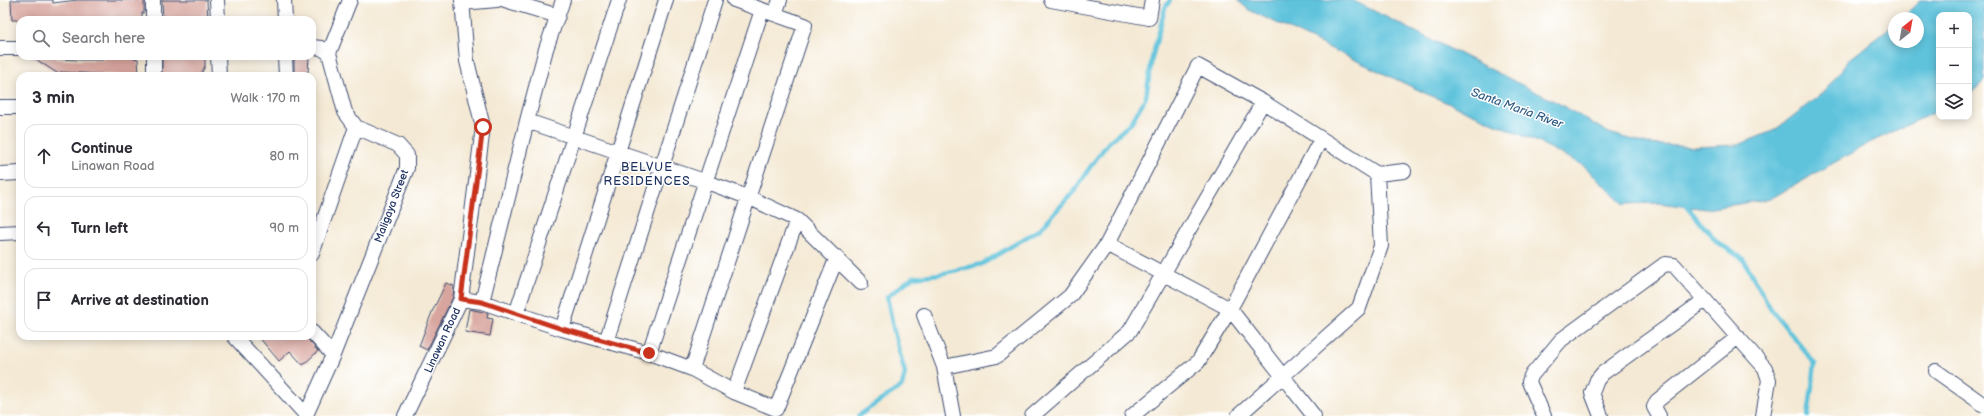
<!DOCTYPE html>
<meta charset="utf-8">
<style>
body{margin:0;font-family:"Balsamiq Sans",sans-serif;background:#f7f7f7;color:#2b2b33}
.controls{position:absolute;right:12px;top:12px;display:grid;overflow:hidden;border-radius:8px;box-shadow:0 2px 10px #0003}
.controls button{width:36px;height:36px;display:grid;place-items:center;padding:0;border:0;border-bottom:1px solid #e1e1e2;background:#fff;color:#2b2b33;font:20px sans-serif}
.compass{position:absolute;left:1888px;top:12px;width:36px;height:36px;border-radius:50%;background:#fff;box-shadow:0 2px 10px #0003;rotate:31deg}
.stop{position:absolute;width:12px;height:12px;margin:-9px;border:3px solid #c8321e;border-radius:50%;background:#fff}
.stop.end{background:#c8321e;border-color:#fff;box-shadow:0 1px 4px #0008}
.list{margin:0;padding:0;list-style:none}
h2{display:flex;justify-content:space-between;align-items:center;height:52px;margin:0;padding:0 16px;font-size:17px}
h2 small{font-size:13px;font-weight:400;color:#7c7c81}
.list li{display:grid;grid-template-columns:26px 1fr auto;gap:12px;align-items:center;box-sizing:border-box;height:64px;margin:0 8px 8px;padding:0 8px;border:1px solid #e1e1e2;border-radius:12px}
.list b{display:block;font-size:15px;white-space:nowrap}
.list p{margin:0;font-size:13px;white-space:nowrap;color:#7c7c81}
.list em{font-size:13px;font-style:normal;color:#7c7c81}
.icon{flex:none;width:22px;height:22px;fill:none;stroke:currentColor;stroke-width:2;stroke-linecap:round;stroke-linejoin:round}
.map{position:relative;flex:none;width:1984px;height:416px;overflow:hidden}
.search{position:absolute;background:#fff;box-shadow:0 2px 10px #0003;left:16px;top:16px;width:300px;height:44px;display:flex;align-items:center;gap:10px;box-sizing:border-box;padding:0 14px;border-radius:12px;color:#7c7c81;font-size:15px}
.panel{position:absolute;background:#fff;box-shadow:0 2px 10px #0003;left:16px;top:72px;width:300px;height:268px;border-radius:12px}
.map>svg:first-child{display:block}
.water{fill:#5ec3dc;stroke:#3c799d}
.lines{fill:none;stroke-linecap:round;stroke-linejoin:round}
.stream{stroke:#5ec3dc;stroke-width:4.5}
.building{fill:#d8a59e}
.minor-casing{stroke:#3c4b70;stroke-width:16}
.minor{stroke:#fff;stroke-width:14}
.route{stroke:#c8321e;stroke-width:5}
.labels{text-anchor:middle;stroke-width:3;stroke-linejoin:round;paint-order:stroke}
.street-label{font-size:11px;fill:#1b2f5e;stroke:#fff}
.water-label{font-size:12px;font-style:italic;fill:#2f5b84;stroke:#fff}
.neighbourhood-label{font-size:12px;letter-spacing:1px;fill:#1b2f5e;stroke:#fff}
</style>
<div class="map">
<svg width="1984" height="416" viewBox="0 0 1984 416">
<rect width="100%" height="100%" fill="#fff"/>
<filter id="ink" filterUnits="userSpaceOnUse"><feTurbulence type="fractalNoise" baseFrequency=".025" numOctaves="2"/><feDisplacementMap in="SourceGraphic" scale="8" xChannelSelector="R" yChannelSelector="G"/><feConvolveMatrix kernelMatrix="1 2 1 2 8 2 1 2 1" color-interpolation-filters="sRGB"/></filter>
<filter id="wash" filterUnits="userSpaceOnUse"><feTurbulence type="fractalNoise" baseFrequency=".012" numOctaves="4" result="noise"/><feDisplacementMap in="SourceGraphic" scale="16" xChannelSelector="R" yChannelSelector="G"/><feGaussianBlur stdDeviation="0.9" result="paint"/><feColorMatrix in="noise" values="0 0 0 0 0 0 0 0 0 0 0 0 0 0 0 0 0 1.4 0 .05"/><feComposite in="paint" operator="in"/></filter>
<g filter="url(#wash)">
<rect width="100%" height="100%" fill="#f4e9d4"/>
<!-- water -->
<path class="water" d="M1237,0H1352L1558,103L1609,133L1647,144L1693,147L1738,145L1775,130L1824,92L1850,59L1894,24V42H1918V18H1902L1920,0H1984V81L1969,95V15H1939V110L1869,143L1770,199L1706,209L1659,203L1624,204L1584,166L1540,143L1427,94L1249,10Z"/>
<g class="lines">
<!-- stream -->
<path class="stream" d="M1684,203L1717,242L1743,259L1771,309L1815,364L1808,416
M858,416L902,386L905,373L894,332L887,297L913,277L940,274L982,264L1040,229L1076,189L1088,170L1108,143L1131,123L1146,97L1152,58L1165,8L1170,0"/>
</g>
<g id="blocks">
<!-- building -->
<path class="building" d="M11,0H53V3L77,0H144V13H142V20H12Z
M162,0H207L208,20H163Z
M31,56H56L57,59L79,60H103L104,56H133L134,58L138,59L139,76L60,72V75Z
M162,56H205V66L200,76H162Z
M294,56H309L308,72L294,73Z
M446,283L454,286L453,297L427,350L419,346L432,312Z
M469,309L488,313L487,318L493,319L490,336L465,332Z
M258,336H305L318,351L303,365L290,351L279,361Z"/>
</g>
</g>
<g filter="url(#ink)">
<use href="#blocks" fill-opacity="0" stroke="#3c4b70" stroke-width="1"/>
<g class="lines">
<defs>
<path id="minor" d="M153,0V20
M217,0L218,20
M284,0L285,20
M505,0L558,16
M1051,0L1149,18L1152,0
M462,3L497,0
M775,14L780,0
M312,47L321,48L329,53
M0,48H20
M218,56L219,76
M285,56L286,76
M154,76V56
M0,107H20
M527,121L707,182L750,198L797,220L861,283
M0,174L20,173
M0,233L20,232
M1107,244L1230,309L1314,416
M312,254L356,127
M461,299L482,302L562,329L649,353L692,369L734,392L776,409L837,257
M482,302L527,121L546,49L563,0
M516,314L619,0
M924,315L944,367L953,416
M562,329L666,0
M312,332L333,355
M234,336L307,416
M606,342L715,0
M649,353L762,10
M944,367L997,356L1070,296L1107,244L1198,66L1263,102L1377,174L1404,171
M692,369L805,25L734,0
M1936,371L1984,405
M734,392L797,220
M306,415L333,355L407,168V155L398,145L356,127L345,112L329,53L350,0
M405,416L461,299L483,127L467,61L462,0
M1032,416L1130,331L1263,102
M1132,416L1198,362L1230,309L1321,139
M1238,416L1359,308L1381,246L1377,174
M1544,416L1529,382L1531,376L1561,340L1665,264L1674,265L1765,368L1769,380L1763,416
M1601,416L1592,393L1597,380L1603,373L1705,300
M1659,416L1654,407L1657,401L1738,337"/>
</defs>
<!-- minor casing -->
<use href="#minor" class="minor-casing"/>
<!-- minor -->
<use href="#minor" class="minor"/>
</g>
</g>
<g class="lines" filter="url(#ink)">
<!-- route -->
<path class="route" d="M483,127L461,299L482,302L562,329L649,353"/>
</g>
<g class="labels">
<!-- street labels -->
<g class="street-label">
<text transform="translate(391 206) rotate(-69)" y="4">Maligaya Street</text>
<text transform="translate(442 340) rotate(-65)" y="4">Linawan Road</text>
</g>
<!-- water labels -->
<g class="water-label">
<text transform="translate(1517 108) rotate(20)" y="4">Santa Maria River</text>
</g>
<!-- neighbourhood labels -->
<g class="neighbourhood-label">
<text x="647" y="171">BELVUE<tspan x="647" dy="14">RESIDENCES</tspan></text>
</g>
</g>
</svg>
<div class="controls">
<button>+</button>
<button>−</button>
<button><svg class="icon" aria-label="layers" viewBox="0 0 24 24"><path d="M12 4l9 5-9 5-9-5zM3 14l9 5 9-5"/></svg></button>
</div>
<svg class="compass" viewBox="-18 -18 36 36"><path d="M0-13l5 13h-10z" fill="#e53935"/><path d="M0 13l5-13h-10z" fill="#7c7c81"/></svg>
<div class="stop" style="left:483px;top:127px"></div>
<div class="stop end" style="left:649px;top:353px"></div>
<div class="search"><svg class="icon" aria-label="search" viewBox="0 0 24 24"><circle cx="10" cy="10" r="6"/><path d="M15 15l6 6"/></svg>Search here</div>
<section class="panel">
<h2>3 min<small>Walk · 170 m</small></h2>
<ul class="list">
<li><svg class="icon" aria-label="ahead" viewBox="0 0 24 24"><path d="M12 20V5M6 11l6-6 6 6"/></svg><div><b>Continue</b><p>Linawan Road</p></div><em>80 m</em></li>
<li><svg class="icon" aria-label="left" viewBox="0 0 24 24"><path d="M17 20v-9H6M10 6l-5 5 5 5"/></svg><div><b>Turn left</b></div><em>90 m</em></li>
<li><svg class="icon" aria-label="arrive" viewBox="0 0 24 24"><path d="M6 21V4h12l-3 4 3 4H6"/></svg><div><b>Arrive at destination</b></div></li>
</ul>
</section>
</div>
